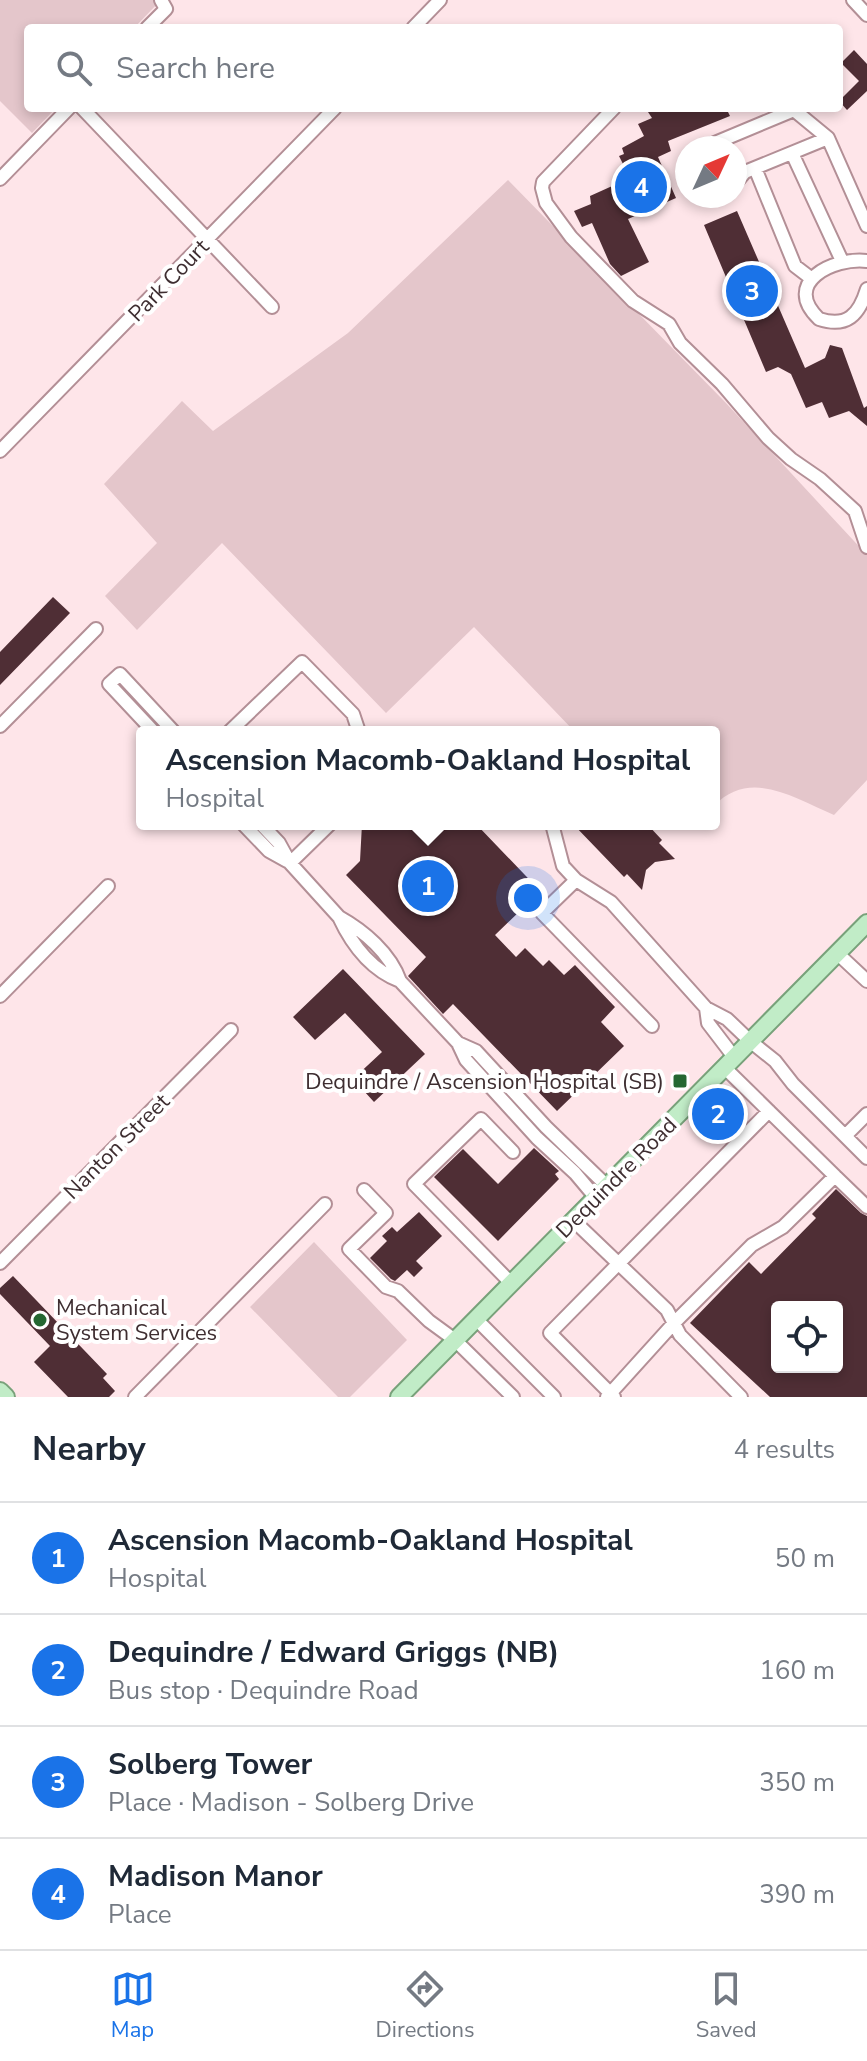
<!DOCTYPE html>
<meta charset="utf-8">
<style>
body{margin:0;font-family:"Nunito Sans",sans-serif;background:#f2f2f3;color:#1f2937}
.controls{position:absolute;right:24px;bottom:24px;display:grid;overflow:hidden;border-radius:8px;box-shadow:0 4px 12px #0003}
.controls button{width:72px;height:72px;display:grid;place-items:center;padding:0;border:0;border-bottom:2px solid #e0e1e3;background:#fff;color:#1f2937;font:40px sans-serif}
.compass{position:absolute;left:675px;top:136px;width:72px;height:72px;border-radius:50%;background:#fff;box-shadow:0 4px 12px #0003;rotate:46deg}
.you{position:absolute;left:528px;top:898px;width:28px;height:28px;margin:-20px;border:6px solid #fff;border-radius:50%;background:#1a73e8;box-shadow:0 0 0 12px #1a73e833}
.badge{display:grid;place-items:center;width:52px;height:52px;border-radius:50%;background:#1a73e8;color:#fff;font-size:26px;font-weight:700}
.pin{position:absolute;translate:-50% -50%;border:4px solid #fff;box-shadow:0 2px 8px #0006}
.popup{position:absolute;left:136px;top:726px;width:584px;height:104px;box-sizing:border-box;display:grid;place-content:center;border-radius:8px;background:#fff;filter:drop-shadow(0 2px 6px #0005);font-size:26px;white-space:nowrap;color:#747a83}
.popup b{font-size:30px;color:#1f2937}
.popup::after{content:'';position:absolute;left:50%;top:100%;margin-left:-16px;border:16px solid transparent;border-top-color:#fff}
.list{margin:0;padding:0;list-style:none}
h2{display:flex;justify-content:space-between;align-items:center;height:104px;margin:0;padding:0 32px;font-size:34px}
h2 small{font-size:26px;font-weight:400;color:#747a83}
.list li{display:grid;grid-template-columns:52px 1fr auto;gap:24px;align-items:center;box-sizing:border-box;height:112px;padding:0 32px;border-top:2px solid #e0e1e3}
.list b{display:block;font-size:30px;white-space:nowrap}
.list p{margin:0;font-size:26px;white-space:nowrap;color:#747a83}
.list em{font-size:26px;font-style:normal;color:#747a83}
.icon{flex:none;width:44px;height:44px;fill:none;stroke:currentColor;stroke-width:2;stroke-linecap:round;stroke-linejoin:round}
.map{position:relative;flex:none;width:867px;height:1397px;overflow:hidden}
.search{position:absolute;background:#fff;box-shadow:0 4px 12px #0003;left:24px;right:24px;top:24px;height:88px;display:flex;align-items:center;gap:20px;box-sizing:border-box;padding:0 28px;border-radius:8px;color:#747a83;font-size:30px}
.sheet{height:552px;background:#fff}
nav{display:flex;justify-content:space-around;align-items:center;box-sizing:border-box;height:112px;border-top:2px solid #e0e1e3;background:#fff;font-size:22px;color:#747a83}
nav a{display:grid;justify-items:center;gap:4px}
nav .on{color:#1a73e8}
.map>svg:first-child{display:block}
.green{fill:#e4c6cb}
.building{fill:#4f2e35;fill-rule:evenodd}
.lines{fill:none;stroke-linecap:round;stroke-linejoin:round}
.minor-casing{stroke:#b38f96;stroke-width:16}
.major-casing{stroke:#78a17a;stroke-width:20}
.minor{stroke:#fff;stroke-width:12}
.major{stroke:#c1ecc7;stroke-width:16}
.poi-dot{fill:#246732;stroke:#fff;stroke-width:3}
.labels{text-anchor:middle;stroke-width:8;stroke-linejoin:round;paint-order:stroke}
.street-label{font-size:22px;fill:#3e2e31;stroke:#fff}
.poi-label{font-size:22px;fill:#3e2e31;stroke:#fff;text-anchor:end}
</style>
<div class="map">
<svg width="867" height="1397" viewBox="0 0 867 1397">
<rect width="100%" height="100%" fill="#fee5e9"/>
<!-- green -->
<path class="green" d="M0,0H161L134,28H28V108H56L32,133L0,101Z
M508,180L725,402L867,555V780L834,815C794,798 750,768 714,806V732H575L474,627L386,713L222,543L137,630L105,596L157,543L104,484L182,401L213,431L348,333Z
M314,1242L407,1340L350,1397H338L250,1307Z"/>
<!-- building -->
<path class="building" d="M854,50L867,64V91L847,110L839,101L859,81L841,63Z
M658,108H726L730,116L668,141L671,151L658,157L676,198L628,219L649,262L621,276L610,264L592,223L582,227L574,211L591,204L590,196L630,178L619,156L624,154L622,148L644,136L638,124L652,118L648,112Z
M737,211L805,368L825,358L830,345L842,348L864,408L867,406V426L849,411L829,418L822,402L806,408L791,374L778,367L766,372L704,225Z
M53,597L70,613L0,685V652Z
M362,824H476L546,897L527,917L521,910L495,935L516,957L525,948L543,966L549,960L564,975L575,965L615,1007L601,1022L624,1046L557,1111L453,1004L443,1014L408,976L426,957L346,875L360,861Z
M573,824H647L662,840L659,843L675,859L655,862L646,870L642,890L627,874L624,877Z
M343,969L425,1054L374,1102L353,1079L382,1052L345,1013L315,1040L293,1017Z
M534,1148L559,1171L555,1174L559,1179L498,1241L434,1177L463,1149L498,1184Z
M836,1189L861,1213L867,1216V1397H770L690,1323L749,1262L761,1274L816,1218L812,1214ZM777,1307H837V1367H777Z
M419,1212L442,1236L416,1261L423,1268L414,1277L407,1270L395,1281L391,1279L370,1258L387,1241L382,1236L392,1227L397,1232Z
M13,1276L107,1374L103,1378L115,1391L109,1397H68L34,1362L50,1346L0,1294V1288Z"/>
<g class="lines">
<defs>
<path id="minor" d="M853,0L867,15
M147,28L166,9L161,0
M413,28L440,0
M82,108L272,307
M614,108L543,182L542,188L546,203L571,237L633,301L669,324L680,343L722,384L768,438L791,459L820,479L855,511L867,547
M703,148L794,110L828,138L867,226
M792,153L842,261
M687,166V183
M755,168L795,266L812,279
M0,179L69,108
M735,184L745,172L828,138
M867,261C833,257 781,283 819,319C847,328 859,315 867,289
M0,451L335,108
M0,726L96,629
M154,732L109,684L120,674L174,732
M229,732L302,662L353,714L359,732
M243,824L269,851L287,861
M261,824L279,843L290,863L339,917
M552,824L563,866L576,880L611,902L706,1008
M290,863L330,824
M576,880L542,913L652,1026
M837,953L867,981
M400,981C371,970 352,945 339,917C364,931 390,953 400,981L458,1043L466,1060L537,1138L575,1173L596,1198
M0,996L108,886
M458,1043L476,1051L546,1127L607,1186
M734,1057L708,1023L706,1008L727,1019L750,1041L775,1061L793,1084L867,1158
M845,1136L867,1114
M835,1176L867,1207
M364,1190L386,1213L349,1249L386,1287L398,1291L429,1321L455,1340L513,1397
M573,1220L667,1310L680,1335L741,1397
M0,1263L231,1030
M511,1283L414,1184L481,1119L513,1152
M476,1319L554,1397
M135,1397L325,1204
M607,1397L674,1323L752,1245L783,1227L835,1176L724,1067
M614,1397L550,1333L769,1111"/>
<path id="major" d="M0,1391L6,1397
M399,1397L867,923"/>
</defs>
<!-- minor casing -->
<use href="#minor" class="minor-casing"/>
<!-- major casing -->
<use href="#major" class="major-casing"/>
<!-- minor -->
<use href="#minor" class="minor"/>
<!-- major -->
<use href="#major" class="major"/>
</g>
<!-- markers -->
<g class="poi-dot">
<rect x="672" y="1073" width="16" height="16" rx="4"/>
<circle cx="40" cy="1320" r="8"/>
</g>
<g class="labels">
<!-- street labels -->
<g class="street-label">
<text transform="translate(168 280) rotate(-46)" y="8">Park Court</text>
<text transform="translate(116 1146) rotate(-45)" y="8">Nanton Street</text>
<text transform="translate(616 1177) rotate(-45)" y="8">Dequindre Road</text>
</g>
<!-- poi labels -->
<g class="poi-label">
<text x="664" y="1089">Dequindre / Ascension Hospital (SB)</text>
<text x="56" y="1315" text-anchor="start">Mechanical<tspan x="56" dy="25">System Services</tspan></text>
</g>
</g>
</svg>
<div class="controls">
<button><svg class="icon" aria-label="locate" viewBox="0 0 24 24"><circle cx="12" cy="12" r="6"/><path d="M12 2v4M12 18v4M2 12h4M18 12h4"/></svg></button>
</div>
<svg class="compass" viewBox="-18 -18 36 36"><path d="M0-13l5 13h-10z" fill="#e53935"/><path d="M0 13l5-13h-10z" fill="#747a83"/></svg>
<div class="you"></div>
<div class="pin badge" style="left:428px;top:886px">1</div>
<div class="popup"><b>Ascension Macomb-Oakland Hospital</b>Hospital</div>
<div class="pin badge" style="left:718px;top:1114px">2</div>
<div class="pin badge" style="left:752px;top:291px">3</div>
<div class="pin badge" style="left:641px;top:187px">4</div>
<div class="search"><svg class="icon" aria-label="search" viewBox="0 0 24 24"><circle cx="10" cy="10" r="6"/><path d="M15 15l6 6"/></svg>Search here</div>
</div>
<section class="sheet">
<h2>Nearby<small>4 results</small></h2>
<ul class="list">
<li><span class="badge">1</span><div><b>Ascension Macomb-Oakland Hospital</b><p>Hospital</p></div><em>50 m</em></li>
<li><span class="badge">2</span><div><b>Dequindre / Edward Griggs (NB)</b><p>Bus stop · Dequindre Road</p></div><em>160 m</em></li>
<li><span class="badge">3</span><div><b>Solberg Tower</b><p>Place · Madison - Solberg Drive</p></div><em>350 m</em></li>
<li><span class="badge">4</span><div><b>Madison Manor</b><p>Place</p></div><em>390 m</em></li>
</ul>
</section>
<nav>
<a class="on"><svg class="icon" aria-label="map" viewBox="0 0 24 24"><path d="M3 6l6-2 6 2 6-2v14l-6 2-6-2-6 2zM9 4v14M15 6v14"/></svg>Map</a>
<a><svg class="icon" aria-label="directions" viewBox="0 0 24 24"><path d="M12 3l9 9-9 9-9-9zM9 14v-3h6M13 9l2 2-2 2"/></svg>Directions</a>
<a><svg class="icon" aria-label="saved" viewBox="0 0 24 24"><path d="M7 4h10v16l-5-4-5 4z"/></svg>Saved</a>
</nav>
